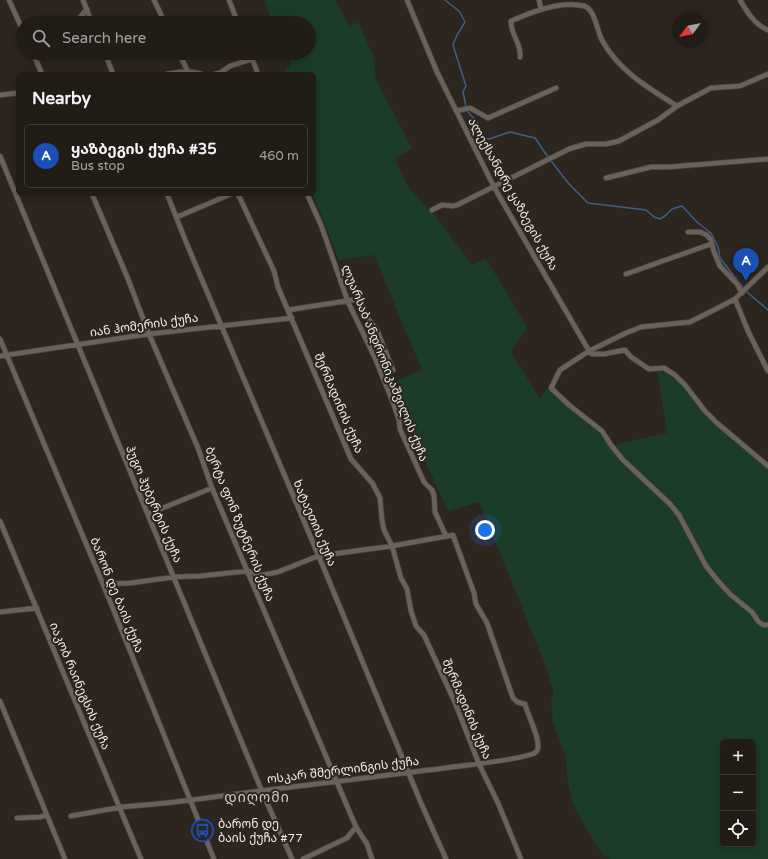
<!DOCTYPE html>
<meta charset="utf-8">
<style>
body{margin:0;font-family:"Varela Round","Noto Sans Georgian",sans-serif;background:#2a2520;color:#f1f3f6}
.controls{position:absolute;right:12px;bottom:12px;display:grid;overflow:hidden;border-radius:6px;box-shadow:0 2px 10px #0003}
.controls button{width:36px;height:36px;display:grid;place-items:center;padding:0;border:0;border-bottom:1px solid #3f3a36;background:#221c17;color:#f1f3f6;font:20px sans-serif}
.compass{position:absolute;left:672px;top:12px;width:36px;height:36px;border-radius:50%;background:#221c17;box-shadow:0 2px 10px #0003;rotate:238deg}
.you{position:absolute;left:485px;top:530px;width:14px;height:14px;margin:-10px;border:3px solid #fff;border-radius:50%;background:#1a73e8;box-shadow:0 0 0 6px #1a73e833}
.badge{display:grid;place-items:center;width:26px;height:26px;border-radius:50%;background:#db2777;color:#fff;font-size:13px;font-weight:700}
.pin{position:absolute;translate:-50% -33px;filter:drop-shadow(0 1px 2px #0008)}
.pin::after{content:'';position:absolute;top:21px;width:14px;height:12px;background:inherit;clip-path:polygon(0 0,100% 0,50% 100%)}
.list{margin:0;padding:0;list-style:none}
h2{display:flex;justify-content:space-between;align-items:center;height:52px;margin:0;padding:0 16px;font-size:17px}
h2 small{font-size:13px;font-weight:400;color:#a2a1a1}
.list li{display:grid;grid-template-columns:26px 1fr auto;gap:12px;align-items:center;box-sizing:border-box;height:64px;margin:0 8px 8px;padding:0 8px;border:1px solid #3f3a36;border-radius:6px}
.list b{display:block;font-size:15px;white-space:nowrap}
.list p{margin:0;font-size:13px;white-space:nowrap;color:#a2a1a1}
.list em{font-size:13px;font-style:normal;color:#a2a1a1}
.icon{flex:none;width:22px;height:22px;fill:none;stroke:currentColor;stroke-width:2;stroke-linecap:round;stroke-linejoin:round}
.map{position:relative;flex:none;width:768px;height:859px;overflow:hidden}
.search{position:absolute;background:#221c17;box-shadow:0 2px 10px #0003;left:16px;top:16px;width:300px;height:44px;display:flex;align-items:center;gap:10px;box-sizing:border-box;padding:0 14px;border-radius:22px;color:#a2a1a1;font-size:15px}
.panel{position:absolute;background:#221c17;box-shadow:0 2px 10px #0003;left:16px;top:72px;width:300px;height:124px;border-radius:6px}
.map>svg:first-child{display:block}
.green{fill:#1b3d27;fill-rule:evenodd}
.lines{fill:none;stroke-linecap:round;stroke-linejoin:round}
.stream{stroke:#3d608b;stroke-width:1.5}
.street-casing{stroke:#4a443f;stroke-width:6}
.street{stroke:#6a625a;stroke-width:4.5}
.labels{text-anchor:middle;stroke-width:4;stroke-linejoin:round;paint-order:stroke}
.street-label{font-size:12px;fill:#f1ece8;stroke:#2d261f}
.poi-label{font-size:12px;fill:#f1ece8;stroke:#2d261f;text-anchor:start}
.quarter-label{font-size:14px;letter-spacing:1px;fill:#d2c9c1;stroke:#2d261f}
</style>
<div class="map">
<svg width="768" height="859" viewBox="0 0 768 859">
<rect width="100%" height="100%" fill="#2d261f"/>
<!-- green -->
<path class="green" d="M265,0H335L349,26L358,22L373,55L376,80L412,148L395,159L408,187L434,215L472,265L486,259L527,327L511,352L540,399L547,388L597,429L609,446L667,433L657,369L679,381L711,419L768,469V859H610L603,855L585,826L573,804L568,783L566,757L553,723L551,701L554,694L544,661L479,502L448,511L405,417L391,383L422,370L374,255L339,260L313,194L314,74H284L291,63L287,53H309V23H272ZM723,742H753V844H723Z"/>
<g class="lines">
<!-- stream -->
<path class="stream" d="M445,0L460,12L465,22L457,35L453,45L466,86L463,92L466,107
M467,111L477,122L484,138L489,139L510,132L535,138L548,157L569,184L588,203L646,210L654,217L660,219L665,216L672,209L682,206L698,223L711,233L718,247L720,258L744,289
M747,292L768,310"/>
<defs>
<path id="street" d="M9,0L23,31
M83,0L92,23
M154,0L165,23
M229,0L238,23
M407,0L437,72L494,187L589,351L592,354H604L625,350L631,357L649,369L664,368L675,375L685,385L705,411L717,423L768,466
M539,0L541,9
M740,0C747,12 755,25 768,30
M75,23L87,9
M33,53L42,74
M105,53L113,74
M179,53L188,72
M250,53L258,74
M520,57C522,44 510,34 511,21C531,12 562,0 584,6C595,9 597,31 602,40C618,70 648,88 677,106
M167,74L187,71L202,74
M215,74L220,73L230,66L252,59
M0,95L18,93
M456,111L470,108L488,118L556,88
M0,156L261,789L292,859
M606,178L651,167H669L768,159
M92,194L128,279L149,334L198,448L212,488L356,827L367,844L372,859
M167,194L186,242L325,571L421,803L446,859
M238,194L274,271L278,287L351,459L373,484L380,498L382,520L384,530L392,546L401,578L407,589L411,611L416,626L424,635L456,705L479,764L498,803L521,859
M307,194L321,225L348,302L375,358L394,405L399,420L400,429L424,482L432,490L434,496L435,512L446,536
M432,210L442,205L453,206L457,205L569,149L586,144H606L619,141L658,120L677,106L711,88L740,86L768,74
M177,217L231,194
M688,232H700L707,235L711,240L714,252L720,266L737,284L742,293
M768,267L735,299L712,311L690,322L641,327L626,333L589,351L560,370L551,388L569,405L602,431L611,445L623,460L670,504L679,515L706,566L718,581L731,595L752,612L758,621L763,625H768
M349,274L359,299L366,316L377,330L393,370
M626,274L711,244
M735,299L748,331L768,371
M288,310L359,299
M0,339L103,584L214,859
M0,356L149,334L292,318
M148,514L212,488
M0,521L141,859
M0,612L37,608
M0,701L65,859
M71,816C88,813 105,810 122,807C145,805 168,803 191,800C279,788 366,778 453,767C467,765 528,759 536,752C544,745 527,714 525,704L517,702L513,698L487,623L476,604L474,593L453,535L392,546L318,556L278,572L263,575L257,574L248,571L200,576L174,577L131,583L103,584
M17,818L40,817L47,815
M303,859L347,838L356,827"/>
</defs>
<!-- street casing -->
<use href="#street" class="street-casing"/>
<!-- street -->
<use href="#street" class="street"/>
</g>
<!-- icons -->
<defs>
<symbol id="bus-ring" viewBox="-11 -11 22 22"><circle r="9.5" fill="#2d261f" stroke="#1a4fb4" stroke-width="1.5"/><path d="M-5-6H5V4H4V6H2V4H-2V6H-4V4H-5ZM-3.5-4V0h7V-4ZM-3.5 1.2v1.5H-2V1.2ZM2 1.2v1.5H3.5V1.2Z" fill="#1a4fb4"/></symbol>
</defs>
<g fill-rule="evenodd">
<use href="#bus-ring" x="190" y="818" width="25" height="25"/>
</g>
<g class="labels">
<!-- street labels -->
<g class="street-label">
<text transform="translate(513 194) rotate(61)" y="4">ალექსანდრე ყაზბეგის ქუჩა</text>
<text transform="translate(144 325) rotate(-8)" y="4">იან ჰომერის ქუჩა</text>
<text transform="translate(385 363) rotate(68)" y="4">ლუარსაბ ანდრონიკაშვილის ქუჩა</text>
<text transform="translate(339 403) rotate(67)" y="4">შერმადინის ქუჩა</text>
<text transform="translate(154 504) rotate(67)" y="4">ჰუგო ჰუბერტის ქუჩა</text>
<text transform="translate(315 523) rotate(67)" y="4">ხატაეთის ქუჩა</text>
<text transform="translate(240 524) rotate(68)" y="4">ბერტა ფონ ზუტნერის ქუჩა</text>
<text transform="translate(117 595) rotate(68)" y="4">ბარონ დე ბაის ქუჩა</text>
<text transform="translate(80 686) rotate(67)" y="4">იაკობ რაინეგსის ქუჩა</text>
<text transform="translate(467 709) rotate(67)" y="4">შერმადინის ქუჩა</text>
<text transform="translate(343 770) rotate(-7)" y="4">ოსკარ შმერლინგის ქუჩა</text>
</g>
<!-- poi labels -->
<g class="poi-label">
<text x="218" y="828">ბარონ დე<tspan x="218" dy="14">ბაის ქუჩა #77</tspan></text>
</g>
<!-- quarter labels -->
<g class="quarter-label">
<text x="257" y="802">დიღომი</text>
</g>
</g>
</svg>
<div class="controls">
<button>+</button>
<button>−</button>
<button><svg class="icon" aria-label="locate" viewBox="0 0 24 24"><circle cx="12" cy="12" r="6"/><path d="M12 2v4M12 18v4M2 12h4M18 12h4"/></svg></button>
</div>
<svg class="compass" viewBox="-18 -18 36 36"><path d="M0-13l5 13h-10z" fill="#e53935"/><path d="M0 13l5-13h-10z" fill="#a2a1a1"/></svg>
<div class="you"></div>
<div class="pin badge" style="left:746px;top:281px;background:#1a4fb4">A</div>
<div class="search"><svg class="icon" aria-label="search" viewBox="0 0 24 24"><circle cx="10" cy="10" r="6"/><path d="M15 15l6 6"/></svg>Search here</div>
<section class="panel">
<h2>Nearby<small></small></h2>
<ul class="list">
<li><span class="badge" style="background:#1a4fb4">A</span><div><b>ყაზბეგის ქუჩა #35</b><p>Bus stop</p></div><em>460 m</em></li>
</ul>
</section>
</div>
